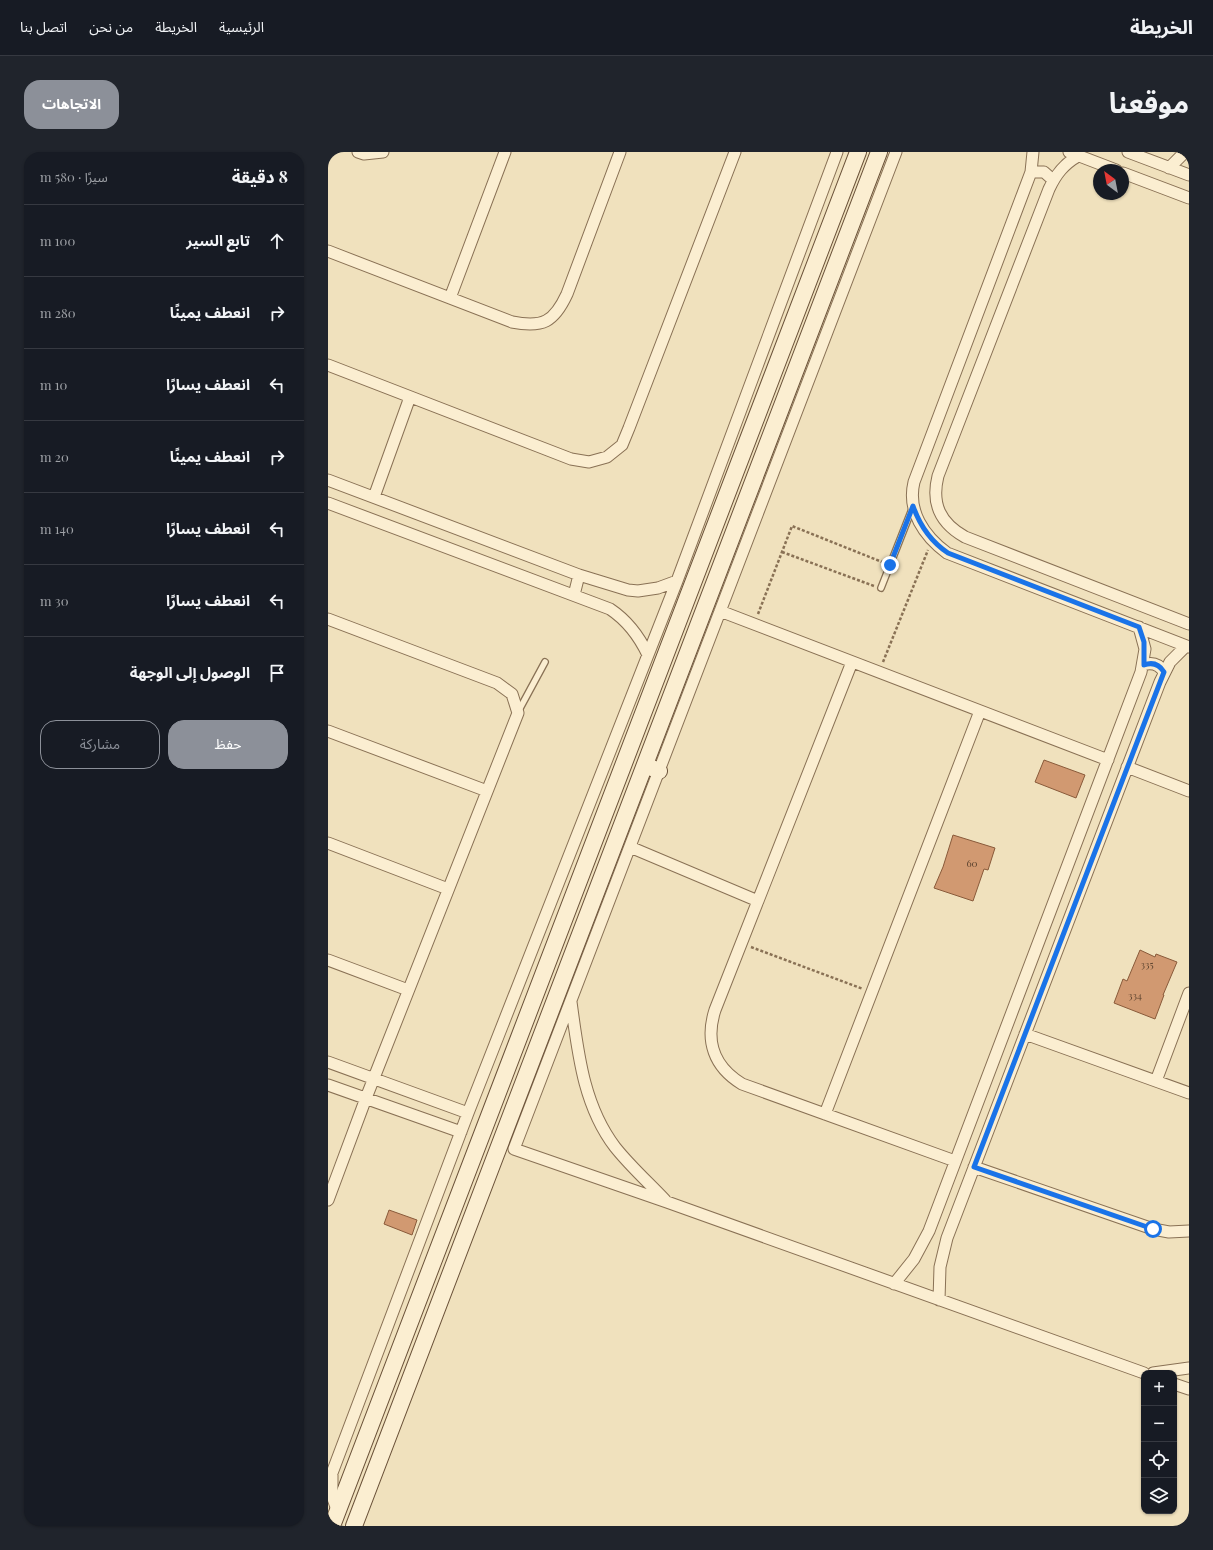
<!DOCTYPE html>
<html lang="ar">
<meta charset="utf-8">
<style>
body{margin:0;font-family:"Playfair Display","Noto Sans Arabic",serif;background:#20242c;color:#f1f3f6;direction:rtl}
.controls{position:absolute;right:12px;bottom:12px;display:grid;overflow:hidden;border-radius:8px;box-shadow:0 1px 3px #0004}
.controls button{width:36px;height:36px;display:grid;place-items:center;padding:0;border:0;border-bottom:1px solid #363941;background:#171b24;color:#f1f3f6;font:20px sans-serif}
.compass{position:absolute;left:765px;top:12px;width:36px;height:36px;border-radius:50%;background:#171b24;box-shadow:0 1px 3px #0004;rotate:328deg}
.stop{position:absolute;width:12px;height:12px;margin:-9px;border:3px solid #1a73e8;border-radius:50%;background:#fff}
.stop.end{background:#1a73e8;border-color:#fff;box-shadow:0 1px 4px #0008}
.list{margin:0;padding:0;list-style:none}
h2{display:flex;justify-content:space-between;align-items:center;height:52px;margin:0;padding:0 16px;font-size:17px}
h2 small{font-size:13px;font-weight:400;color:#9ea1a6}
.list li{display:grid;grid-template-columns:26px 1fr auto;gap:12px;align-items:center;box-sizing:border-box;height:72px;padding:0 16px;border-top:1px solid #363941}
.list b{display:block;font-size:15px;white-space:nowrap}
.list em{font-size:13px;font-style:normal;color:#9ea1a6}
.actions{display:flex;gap:8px;padding:12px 16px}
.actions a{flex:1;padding:9px 0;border:1px solid #8c9099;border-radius:16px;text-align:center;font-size:14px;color:#8c9099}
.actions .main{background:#8c9099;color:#fff}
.icon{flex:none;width:22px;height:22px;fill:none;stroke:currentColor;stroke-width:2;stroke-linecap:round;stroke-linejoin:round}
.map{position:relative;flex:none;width:861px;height:1374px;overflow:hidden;direction:ltr;border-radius:16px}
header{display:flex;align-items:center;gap:24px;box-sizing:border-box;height:56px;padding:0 20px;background:#171b24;border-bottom:1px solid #363941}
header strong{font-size:19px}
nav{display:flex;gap:22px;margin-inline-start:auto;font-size:14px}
.intro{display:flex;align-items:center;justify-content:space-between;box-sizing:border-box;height:96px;padding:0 24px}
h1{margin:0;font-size:28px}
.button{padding:10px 18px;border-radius:16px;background:#8c9099;color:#fff;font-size:14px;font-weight:700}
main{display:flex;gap:24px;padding:0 24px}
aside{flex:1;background:#171b24;border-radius:16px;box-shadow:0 1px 3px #0004}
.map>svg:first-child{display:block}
.building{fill:#d19971;stroke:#895a3a}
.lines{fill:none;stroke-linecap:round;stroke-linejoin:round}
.lane-casing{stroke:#897155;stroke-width:8}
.street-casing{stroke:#897155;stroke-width:13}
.secondary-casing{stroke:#6b5239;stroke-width:18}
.path{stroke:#897155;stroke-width:2.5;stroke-dasharray:3 2;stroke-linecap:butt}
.lane{stroke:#fbeed1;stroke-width:5.5}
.street{stroke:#fbeed1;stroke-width:11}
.secondary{stroke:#fbeed1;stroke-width:16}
.route{stroke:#1a73e8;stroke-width:5}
.labels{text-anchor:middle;stroke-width:3;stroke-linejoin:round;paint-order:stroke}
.number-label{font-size:10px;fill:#5e4530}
</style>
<header>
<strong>الخريطة</strong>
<nav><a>الرئيسية</a><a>الخريطة</a><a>من نحن</a><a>اتصل بنا</a></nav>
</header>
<div class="intro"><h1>موقعنا</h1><a class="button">الاتجاهات</a></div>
<main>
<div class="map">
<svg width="861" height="1374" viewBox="0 0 861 1374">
<rect width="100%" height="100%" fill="#f0e1bd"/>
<!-- building -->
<path class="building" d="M716,608L757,623L748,646L707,630Z
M625,683L667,696L660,718L656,717L645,749L606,736L615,715Z
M812,798L827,805L828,802L849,810L835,843H836L827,867L786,851L795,827L799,829Z
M61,1058L89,1068L84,1083L56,1072Z"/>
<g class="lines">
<defs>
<path id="lane" d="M553,436L584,357
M190,560L217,510"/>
<path id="street" d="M30,0L36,2L55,0
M568,0L186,997L339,1050L816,1221
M705,0L703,20L586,330C579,359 596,384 619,401L861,495
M741,0L788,18
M800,0L861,23
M750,4C736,12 728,22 721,37L610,324C603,352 612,371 637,385L861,472
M841,16L857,0
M703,20H716L725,28
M795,21L861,46
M0,99L184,170C215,176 226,170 239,142L292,0
M122,146L177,0
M0,213L243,307L261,310L279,305L294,293L301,276L407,0
M0,328L251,423L300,438L310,439L330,436L349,429
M46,345L82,245
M0,351L282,457C300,469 311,484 320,503
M246,443L251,423
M392,459L780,608
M0,467L169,531L184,542L190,561L38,946L0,1048
M524,510L387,858C377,889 386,915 414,932L627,1009
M815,513C824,510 831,512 836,520
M0,579L159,639
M799,615L861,639
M0,691L120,737
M302,695L430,749
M0,808L80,838
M243,850C250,900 255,953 287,995C302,1014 321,1031 337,1048
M697,882L861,941
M0,910L140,961
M828,929L861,841
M0,933L133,980
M497,962L652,559
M646,1015L825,1077L841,1080L861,1079
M566,1132L586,1107L601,1079L813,520L817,497L811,475
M611,1148L612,1115L619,1086L832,530L842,510L858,494
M825,1221L861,1216
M846,1232L861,1237
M10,1360L4,1344V1321L140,961L349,429L509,0"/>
<path id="secondary" d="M317,613L331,619
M4,1374L530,0
M26,1374L551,0"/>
</defs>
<!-- lane casing -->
<use href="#lane" class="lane-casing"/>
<!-- street casing -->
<use href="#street" class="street-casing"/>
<!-- secondary casing -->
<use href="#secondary" class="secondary-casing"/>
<!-- path -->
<path class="path" d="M454,400L546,434
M430,462L464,374L554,410
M555,510L600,398
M423,795L535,837"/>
<!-- lane -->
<use href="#lane" class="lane"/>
<!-- street -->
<use href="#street" class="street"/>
<!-- secondary -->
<use href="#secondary" class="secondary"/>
</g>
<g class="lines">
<!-- route -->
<path class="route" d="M562,413L585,354C592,374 602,389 620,401L811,475L816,490V513C824,510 831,512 836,520L646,1015L825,1077"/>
</g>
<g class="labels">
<!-- number labels -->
<g class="number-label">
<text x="644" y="715">60</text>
<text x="819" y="816">335</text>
<text x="807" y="847">334</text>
</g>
</g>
</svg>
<div class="controls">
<button>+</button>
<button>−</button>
<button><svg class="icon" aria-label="locate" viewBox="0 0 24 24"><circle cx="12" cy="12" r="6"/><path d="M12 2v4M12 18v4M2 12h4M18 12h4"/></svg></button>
<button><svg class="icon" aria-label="layers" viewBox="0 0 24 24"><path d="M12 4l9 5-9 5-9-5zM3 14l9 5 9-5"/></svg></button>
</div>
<svg class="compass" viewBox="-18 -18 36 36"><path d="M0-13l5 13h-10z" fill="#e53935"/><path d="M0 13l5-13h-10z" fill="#9ea1a6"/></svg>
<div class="stop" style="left:825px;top:1077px"></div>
<div class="stop end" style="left:562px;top:413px"></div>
</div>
<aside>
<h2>8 دقيقة<small>سيرًا · 580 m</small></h2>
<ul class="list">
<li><svg class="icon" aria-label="ahead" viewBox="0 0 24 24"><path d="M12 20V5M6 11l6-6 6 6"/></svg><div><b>تابع السير</b></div><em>100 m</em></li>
<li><svg class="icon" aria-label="right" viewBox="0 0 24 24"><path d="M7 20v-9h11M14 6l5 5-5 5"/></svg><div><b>انعطف يمينًا</b></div><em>280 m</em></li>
<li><svg class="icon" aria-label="left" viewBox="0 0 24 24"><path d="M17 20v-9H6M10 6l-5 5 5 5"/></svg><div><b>انعطف يسارًا</b></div><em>10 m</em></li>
<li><svg class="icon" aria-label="right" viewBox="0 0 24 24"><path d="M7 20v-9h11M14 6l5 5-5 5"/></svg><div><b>انعطف يمينًا</b></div><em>20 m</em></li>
<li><svg class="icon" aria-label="left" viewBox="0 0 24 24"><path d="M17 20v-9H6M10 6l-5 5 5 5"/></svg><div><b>انعطف يسارًا</b></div><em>140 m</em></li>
<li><svg class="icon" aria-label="left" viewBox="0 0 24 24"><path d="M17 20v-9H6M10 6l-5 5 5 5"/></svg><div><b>انعطف يسارًا</b></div><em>30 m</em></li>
<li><svg class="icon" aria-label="arrive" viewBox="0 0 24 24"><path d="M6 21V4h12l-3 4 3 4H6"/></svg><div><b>الوصول إلى الوجهة</b></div></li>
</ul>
<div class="actions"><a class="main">حفظ</a><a>مشاركة</a></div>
</aside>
</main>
